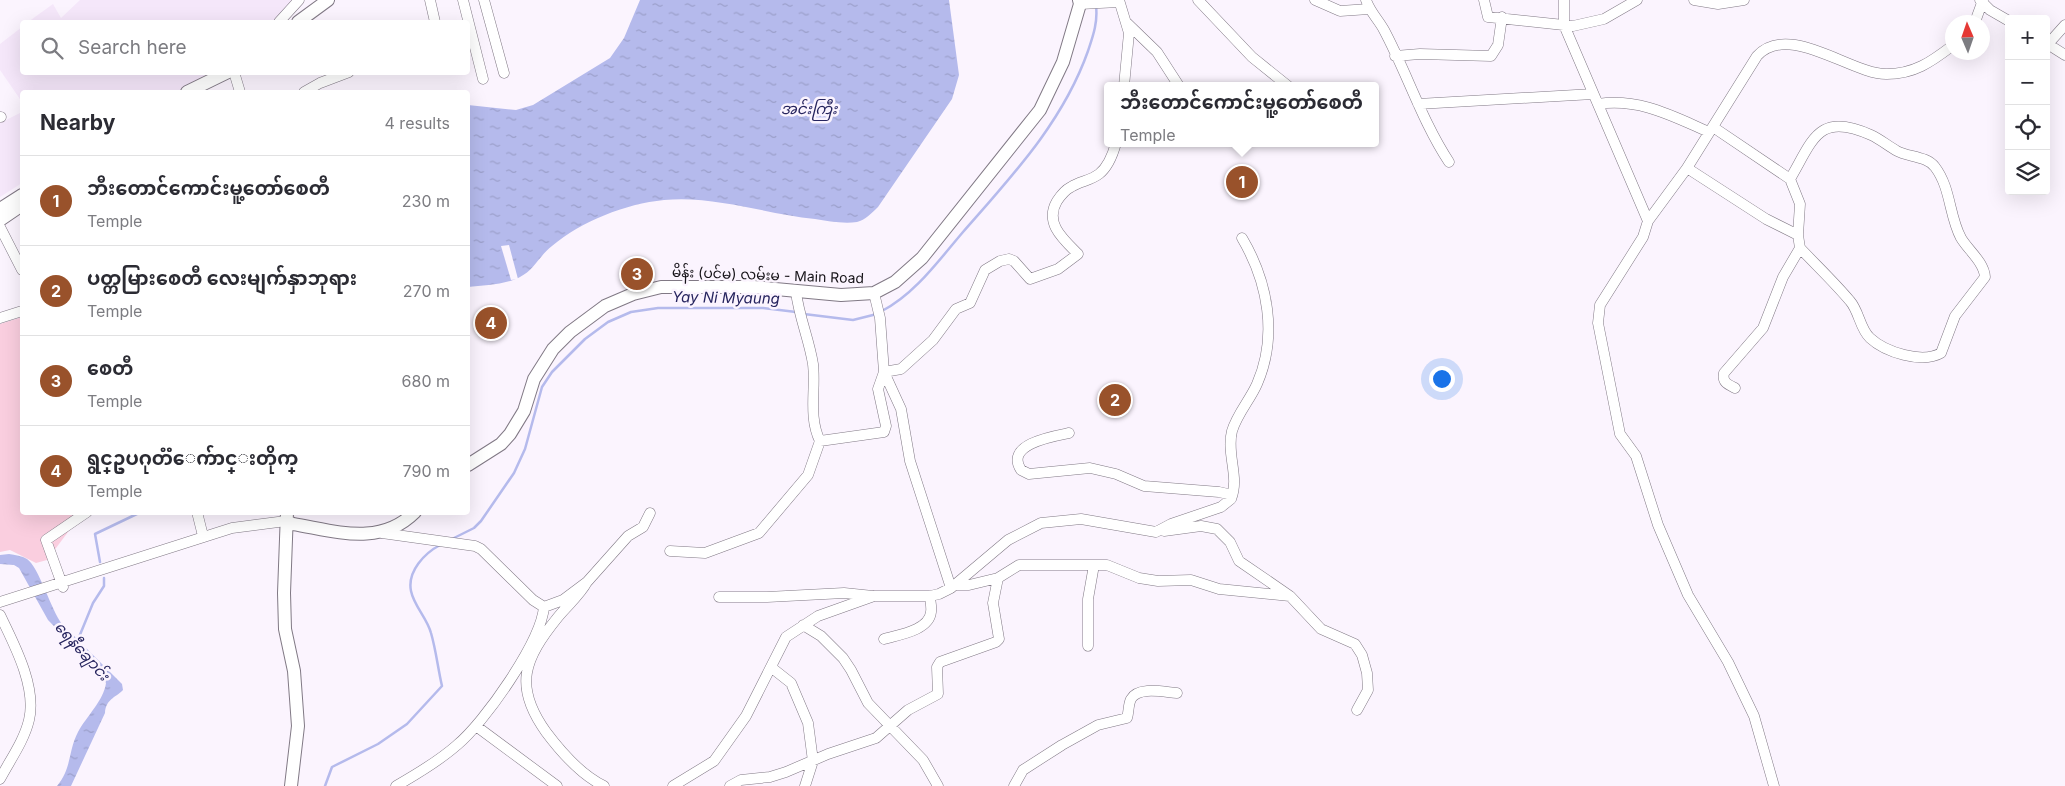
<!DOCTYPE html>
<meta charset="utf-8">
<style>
body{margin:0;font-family:Inter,"Noto Sans Myanmar",sans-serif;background:#f7f7f7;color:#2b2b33}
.controls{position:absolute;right:15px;top:15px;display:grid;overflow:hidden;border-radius:5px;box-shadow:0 5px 20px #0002}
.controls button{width:45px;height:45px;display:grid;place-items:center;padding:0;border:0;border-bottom:1px solid #e1e1e2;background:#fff;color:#2b2b33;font:25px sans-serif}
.compass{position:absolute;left:1945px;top:15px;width:45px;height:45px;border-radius:50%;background:#fff;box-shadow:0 5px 20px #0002;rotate:358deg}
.you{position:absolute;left:1441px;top:378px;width:18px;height:18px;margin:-12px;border:4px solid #fff;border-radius:50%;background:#1a73e8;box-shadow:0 0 0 8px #1a73e833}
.badge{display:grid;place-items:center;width:32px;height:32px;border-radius:50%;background:#99522b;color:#fff;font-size:16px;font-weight:700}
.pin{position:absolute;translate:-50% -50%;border:2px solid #fff;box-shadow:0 1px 5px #0006}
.popup{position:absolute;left:1104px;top:82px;width:275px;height:65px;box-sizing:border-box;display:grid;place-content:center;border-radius:5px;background:#fff;filter:drop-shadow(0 1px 4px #0005);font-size:16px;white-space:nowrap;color:#7c7c81}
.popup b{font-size:19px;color:#2b2b33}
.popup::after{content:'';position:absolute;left:50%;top:100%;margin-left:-10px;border:10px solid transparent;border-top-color:#fff}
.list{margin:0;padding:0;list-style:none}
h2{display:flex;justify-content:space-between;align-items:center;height:65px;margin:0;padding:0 20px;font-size:21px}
h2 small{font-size:16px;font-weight:400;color:#7c7c81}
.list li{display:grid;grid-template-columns:32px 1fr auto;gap:15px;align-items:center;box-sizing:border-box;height:90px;padding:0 20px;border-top:1px solid #e1e1e2}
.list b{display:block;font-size:19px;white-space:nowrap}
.list p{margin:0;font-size:16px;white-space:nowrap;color:#7c7c81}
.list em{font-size:16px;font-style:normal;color:#7c7c81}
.icon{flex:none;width:28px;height:28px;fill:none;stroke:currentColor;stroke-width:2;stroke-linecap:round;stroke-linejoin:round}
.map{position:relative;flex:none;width:2065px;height:786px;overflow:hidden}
.search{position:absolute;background:#fff;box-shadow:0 5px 20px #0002;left:20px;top:20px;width:450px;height:55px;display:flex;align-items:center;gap:12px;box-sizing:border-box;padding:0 18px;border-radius:5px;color:#7c7c81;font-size:19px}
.panel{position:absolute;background:#fff;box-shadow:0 5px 20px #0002;left:20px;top:90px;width:450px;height:425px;border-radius:5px}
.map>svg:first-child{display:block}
.built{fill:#f5e7fa}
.pitch{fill:#facedf}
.water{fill:url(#water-ripples)}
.pier{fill:#fbf4fe}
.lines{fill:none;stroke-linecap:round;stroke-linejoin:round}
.stream{stroke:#b5baec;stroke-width:2.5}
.minor-casing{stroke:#817985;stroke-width:11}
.major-casing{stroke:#817985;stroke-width:14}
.minor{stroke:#fff;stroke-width:10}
.major{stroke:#fff;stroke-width:12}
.labels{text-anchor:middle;stroke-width:5;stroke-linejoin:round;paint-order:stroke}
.street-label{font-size:14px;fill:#151217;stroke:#fbf4fe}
.water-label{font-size:15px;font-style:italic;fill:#26245e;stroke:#fbf4fe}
</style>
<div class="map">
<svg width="2065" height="786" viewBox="0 0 2065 786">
<defs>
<pattern id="water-ripples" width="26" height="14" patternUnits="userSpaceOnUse" patternTransform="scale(1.25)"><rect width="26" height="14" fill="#b5baec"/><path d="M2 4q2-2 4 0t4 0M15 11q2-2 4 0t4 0" fill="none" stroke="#9b9fca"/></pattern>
</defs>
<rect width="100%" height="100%" fill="#fbf4fe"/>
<!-- built -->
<path class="built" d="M80,0H294L273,22H28L53,4L61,18Z
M22,27V72L214,73L176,92H22V102L0,70V44Z
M22,112V183L0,197V123Z"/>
<!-- pitch -->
<path class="pitch" d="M22,317V512L79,513L80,516L47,560L36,563L10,550L0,552V324Z"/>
<!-- water -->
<path class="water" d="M640,0H949L959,75L952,99L878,207C872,213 865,220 857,222C843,224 828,221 815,219C765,214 714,195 664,200C625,204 582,221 552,246C540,255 534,270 520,277C505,285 484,285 468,287V105L516,110L533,105L610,58L624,38Z
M9,554C15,555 22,556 27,559C39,567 51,610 62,624L122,684L123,690C115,698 106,699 105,713L71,786H57C72,768 68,751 78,732C86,717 104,700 106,683L102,675H96L82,655L48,620L19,568L14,565L0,564V555Z"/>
<!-- pier -->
<path class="pier" d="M509,245L518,279L511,280L501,246Z"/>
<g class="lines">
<!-- stream -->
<path class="stream" d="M882,311C915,294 939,260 963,232C1012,176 1063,122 1088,51C1093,36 1098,22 1096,6
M804,314L853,320L877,314
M452,539L474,528L481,521L514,473L525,449L542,387L552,372L585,339L608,322L631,312L658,308H763L796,312
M100,562L95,534L141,512
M77,642L93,603L104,586V578
M325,786L332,767L378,744L407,724L442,686C438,669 436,650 431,633C427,618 414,606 411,591C407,571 425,553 440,545"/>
<defs>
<path id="minor" d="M430,0L435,22
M463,0L483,79
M484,0L504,73
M1119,0L1129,33L1124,86
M1198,0L1252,57L1288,86
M1315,0L1340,11L1369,9
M1366,0C1370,12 1378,19 1384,30C1407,73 1422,121 1449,162
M1484,0L1488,17L1573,26L1604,19L1637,0
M1564,0V25L1648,221
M1694,0L1718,4L1744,0
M1980,0L1990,10L2009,21
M1080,4L1119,2
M279,22L299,0
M1975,22L1983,0
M1127,23L1157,52L1179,86
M2046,43L2065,55
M2048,44L2065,25
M1395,56L1420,54L1491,56L1498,45L1502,17
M234,72L240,92
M304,92L320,83L349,72
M1418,104L1593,94
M1598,104C1640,98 1672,116 1709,132
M0,117H1
M1713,127L1790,179L1800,204L1798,235L1800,248L1783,277L1763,328L1724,373C1722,382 1727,384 1735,388
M1687,168L1766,219L1798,235
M1790,179C1813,140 1818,111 1871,135C1880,139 1888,146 1897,151C1908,157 1927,156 1935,167C1951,188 1949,216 1961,238C1968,250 1984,262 1985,277L1955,316L1941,353C1922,364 1885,352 1870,338C1860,329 1859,311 1850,301C1834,282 1816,265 1800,248
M0,227L22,270
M796,292C799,317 809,339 813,364C816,389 808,417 820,441L884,432L886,426L878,389L884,372L901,369L933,340L956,309L970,303L985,270L1000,261L1009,259L1014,261L1030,279L1058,269L1078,254C1063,239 1044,223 1057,201C1061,195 1065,190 1071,187C1080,181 1090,181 1099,174C1108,167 1113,154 1116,143
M874,293L880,318L884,372L901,409L910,461L951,588
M0,318L22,311
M1231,499C1240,477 1226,454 1232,431C1237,414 1250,400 1257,384C1278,336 1268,282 1242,238
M197,512L203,536
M382,533L475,546L481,549L533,600L544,607
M670,551L705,553L759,533L808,475L820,441
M998,578L1019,565H1107L1139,578L1158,581L1191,580L1219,589L1290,596L1239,561L1230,542L1217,529L1201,526L1164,531
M587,582C580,595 568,605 558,617C524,659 513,686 546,732C561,752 581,775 604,786
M63,587L46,540L87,512
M1290,596L1321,629L1355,644L1362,655L1367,673L1368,690L1357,710
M719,597H767L844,593L873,596
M0,602L232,528L286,521
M544,607L563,600L587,582L628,536L643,527L650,513
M0,615C14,644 37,687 29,720C24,741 10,760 0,779
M803,625L821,636L843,658L851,670L868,703L923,760L938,786
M884,639C897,635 929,631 931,612C932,607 930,601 930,596
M1088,646V599L1094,565
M772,668L791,683L808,723L813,761L805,786
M476,726L557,786
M396,786C417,774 439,761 457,745C484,723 541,642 544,607
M673,786L714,761L746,716L786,637L818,616L874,596H930L939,594L951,588L1008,540L1041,523L1081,519L1156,532L1171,524L1221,507L1231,499L1228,494L1219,492L1144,486L1116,474L1090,468L1029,474L1021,470C1004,444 1054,436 1069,433
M730,786L741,780L770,777L786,772L828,754L876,738L908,710L938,694L937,667L940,662L996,642L999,639L993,603L998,578L969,585H955
M1014,786L1023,770L1062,745L1098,725L1127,718C1129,712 1128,705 1131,699C1138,686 1164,692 1177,693
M1774,786L1754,716L1728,662L1688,595L1658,525L1636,456L1620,434L1598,323L1600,305L1643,237L1648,221L1687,168L1757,56C1789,21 1852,75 1887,74C1914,74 1931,62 1952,46"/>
<path id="major" d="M298,22L328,0
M187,92L228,72
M0,209L22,195
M0,220L22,205
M468,465L501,444L510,434L524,411L534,379L553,349L570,332L605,306L633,294L661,287H754L841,295L874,293L895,282L922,258L1040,110L1063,62L1080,4L1079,0
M287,512L284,593L285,629L294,671L298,726L291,786
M286,521L293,524C336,531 380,547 415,512"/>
</defs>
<!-- minor casing -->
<use href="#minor" class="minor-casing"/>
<!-- major casing -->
<use href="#major" class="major-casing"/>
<!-- minor -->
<use href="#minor" class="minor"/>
<!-- major -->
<use href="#major" class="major"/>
</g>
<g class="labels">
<!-- street labels -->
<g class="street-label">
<text transform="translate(768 275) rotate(2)" y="5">မိန်း (ပင်မ) လမ်းမ - Main Road</text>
</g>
<!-- water labels -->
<g class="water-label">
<text x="809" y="114">အင်းကြီး</text>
<text transform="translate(726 298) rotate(1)" y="5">Yay Ni Myaung</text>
<text transform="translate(82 651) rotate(48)" y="5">ရေနီချောင်း</text>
</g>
</g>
</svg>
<div class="controls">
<button>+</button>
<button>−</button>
<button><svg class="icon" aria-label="locate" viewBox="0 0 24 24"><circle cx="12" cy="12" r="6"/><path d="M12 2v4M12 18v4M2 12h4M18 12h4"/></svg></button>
<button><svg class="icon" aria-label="layers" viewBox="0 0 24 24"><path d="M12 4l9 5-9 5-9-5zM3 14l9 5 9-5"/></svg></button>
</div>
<svg class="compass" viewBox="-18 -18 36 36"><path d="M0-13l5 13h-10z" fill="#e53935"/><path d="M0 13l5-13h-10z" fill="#7c7c81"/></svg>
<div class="you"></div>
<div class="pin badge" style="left:1242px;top:182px">1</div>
<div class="popup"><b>ဘီးတောင်ကောင်းမူ့တော်စေတီ</b>Temple</div>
<div class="pin badge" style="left:1115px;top:400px">2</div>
<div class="pin badge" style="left:637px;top:274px">3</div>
<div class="pin badge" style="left:491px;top:323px">4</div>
<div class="search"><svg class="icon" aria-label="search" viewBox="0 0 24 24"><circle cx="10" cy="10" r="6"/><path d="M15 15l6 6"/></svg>Search here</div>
<section class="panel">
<h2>Nearby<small>4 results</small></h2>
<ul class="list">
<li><span class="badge">1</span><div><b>ဘီးတောင်ကောင်းမူ့တော်စေတီ</b><p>Temple</p></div><em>230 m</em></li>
<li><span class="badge">2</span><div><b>ပတ္တမြား‌စေတီ‌ လေးမျက်နှာဘုရား</b><p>Temple</p></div><em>270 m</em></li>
<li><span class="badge">3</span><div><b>စေတီ</b><p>Temple</p></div><em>680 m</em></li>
<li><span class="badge">4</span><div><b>ရွင္ဥပဂုတၱေက်ာင္းတိုက္</b><p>Temple</p></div><em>790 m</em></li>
</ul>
</section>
</div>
